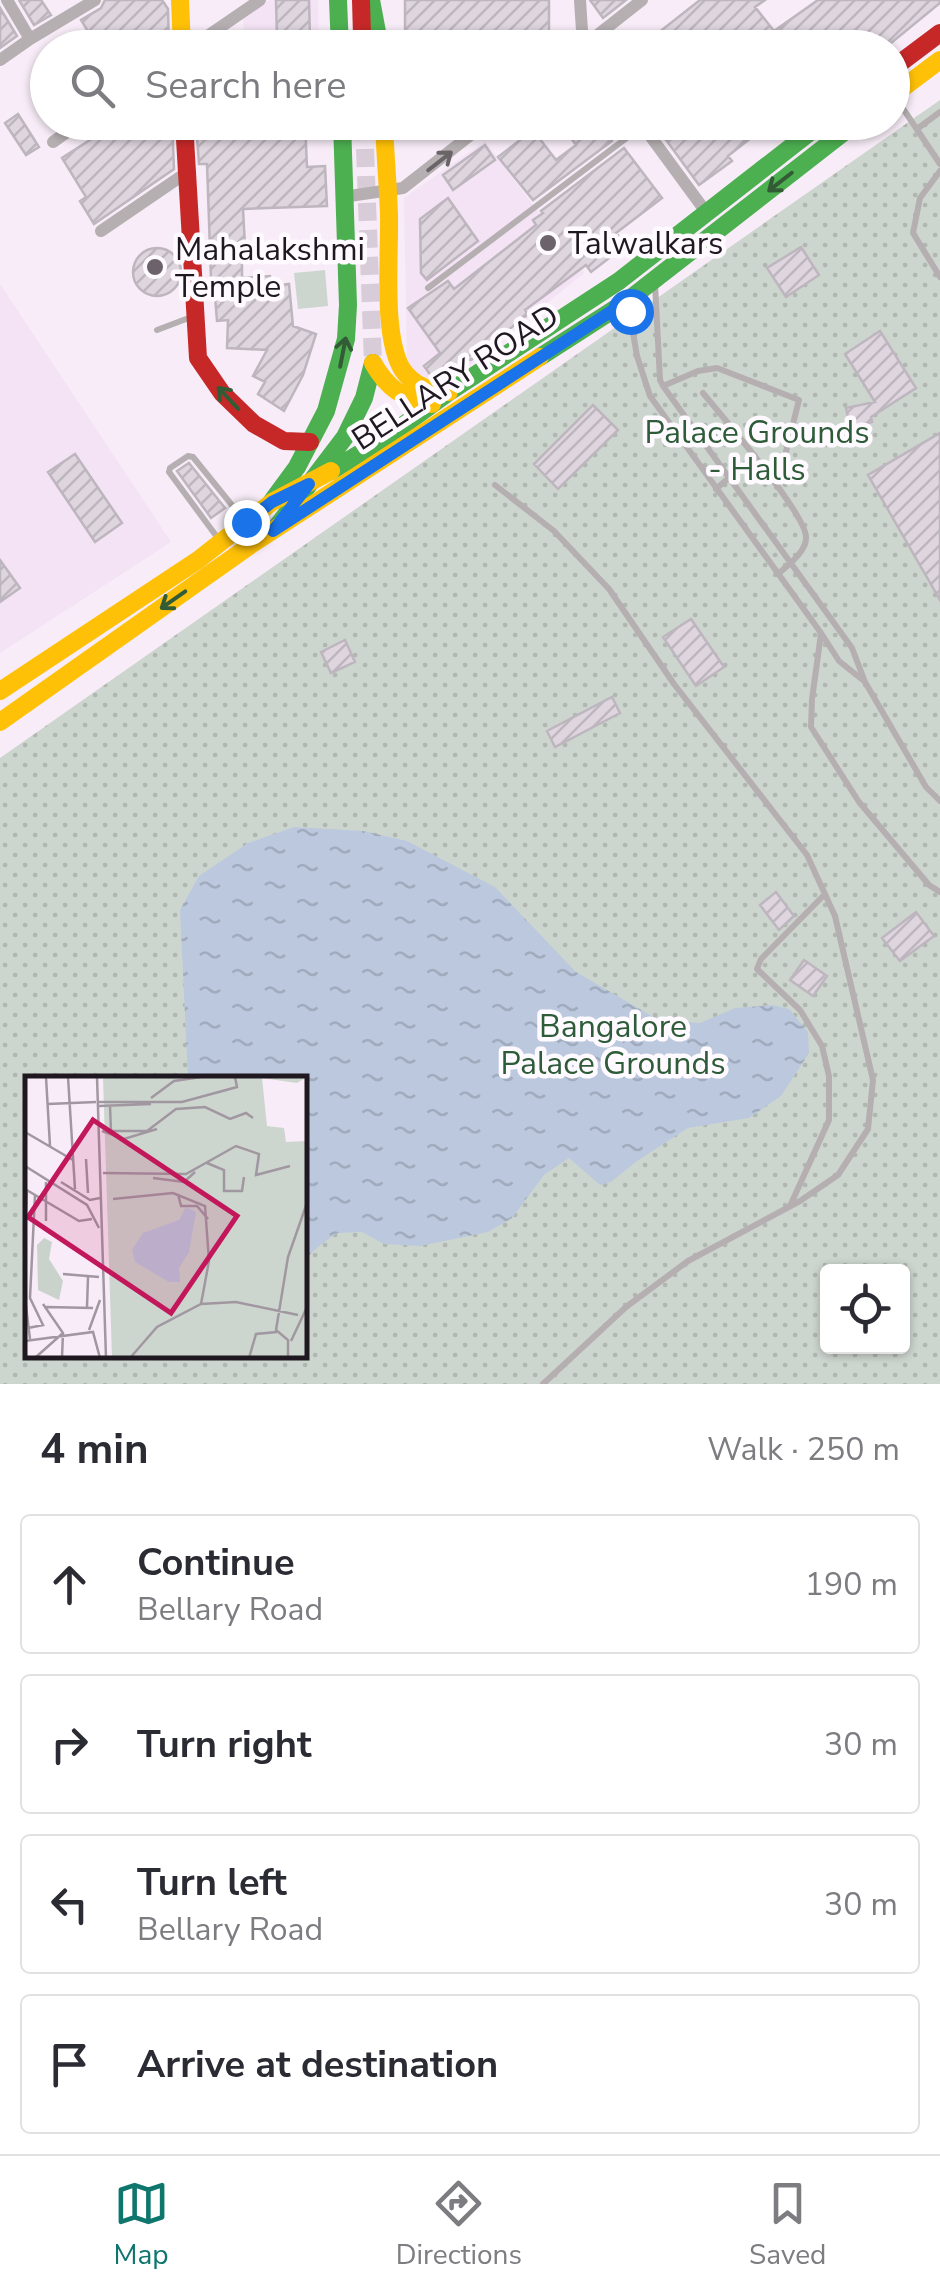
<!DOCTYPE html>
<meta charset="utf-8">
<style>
body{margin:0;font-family:"Nunito Sans",sans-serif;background:#f2f2f3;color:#2b2b33}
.controls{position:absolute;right:30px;bottom:30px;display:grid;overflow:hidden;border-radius:10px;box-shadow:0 2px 8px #0004}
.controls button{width:90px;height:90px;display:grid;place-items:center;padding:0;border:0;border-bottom:2px solid #e1e1e2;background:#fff;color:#2b2b33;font:50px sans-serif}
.stop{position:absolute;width:30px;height:30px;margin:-22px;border:8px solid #1a73e8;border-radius:50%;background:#fff}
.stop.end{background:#1a73e8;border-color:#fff;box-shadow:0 2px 10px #0008}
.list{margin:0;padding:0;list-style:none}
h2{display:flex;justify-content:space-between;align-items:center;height:130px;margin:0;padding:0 40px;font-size:42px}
h2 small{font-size:32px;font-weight:400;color:#7c7c81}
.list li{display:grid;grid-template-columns:65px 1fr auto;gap:30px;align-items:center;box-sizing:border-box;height:140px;margin:0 20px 20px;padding:0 20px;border:2px solid #e1e1e2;border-radius:10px}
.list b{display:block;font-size:38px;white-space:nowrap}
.list p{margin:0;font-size:32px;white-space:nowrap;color:#7c7c81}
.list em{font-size:32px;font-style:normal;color:#7c7c81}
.icon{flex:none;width:55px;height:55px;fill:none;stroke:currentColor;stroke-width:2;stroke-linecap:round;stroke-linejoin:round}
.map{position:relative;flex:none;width:940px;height:1384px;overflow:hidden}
.search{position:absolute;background:#fff;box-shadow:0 2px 8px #0004;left:30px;right:30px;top:30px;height:110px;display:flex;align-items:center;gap:25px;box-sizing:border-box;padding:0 35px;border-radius:55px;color:#7c7c81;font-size:38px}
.sheet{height:770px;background:#fff}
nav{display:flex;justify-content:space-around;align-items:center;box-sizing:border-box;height:140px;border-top:2px solid #e1e1e2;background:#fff;font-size:28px;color:#7c7c81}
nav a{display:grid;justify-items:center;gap:5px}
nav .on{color:#0f766e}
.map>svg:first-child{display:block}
.built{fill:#f4e2f5}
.grass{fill:url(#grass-tufts)}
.park{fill:url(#park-dots);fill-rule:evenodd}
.water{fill:url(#water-ripples)}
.building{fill:url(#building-hatch);stroke:#beb6be;stroke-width:2.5}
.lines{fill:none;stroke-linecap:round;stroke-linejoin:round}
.secondary-tunnel{stroke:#d7ccd7;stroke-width:18;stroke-dasharray:18 9;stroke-linecap:butt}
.lane{stroke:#b5afb1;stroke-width:6}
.street{stroke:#b5afb1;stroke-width:12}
.fast{stroke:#4caf50;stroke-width:18}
.slow{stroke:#ffc107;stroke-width:18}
.jam{stroke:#c62828;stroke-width:18}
.oneway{stroke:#6a6468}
.oneway2{stroke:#335c36}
.route{stroke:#1a73e8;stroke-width:12}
.poi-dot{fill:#6b626b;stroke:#fefaff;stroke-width:4}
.labels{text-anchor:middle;stroke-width:9;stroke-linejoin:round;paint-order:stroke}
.poi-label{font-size:32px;fill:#1f1820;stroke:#fefaff;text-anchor:start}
.street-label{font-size:32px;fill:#1f1820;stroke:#fefaff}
.park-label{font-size:32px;fill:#2e5b38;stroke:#fefaff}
.inset-road{fill:none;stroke:#a197a1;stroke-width:2.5}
.view{fill:#c2185b;fill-opacity:0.15;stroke:#c2185b;stroke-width:5}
.inset-edge{fill:none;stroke:#1f1820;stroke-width:5}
</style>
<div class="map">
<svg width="940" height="1384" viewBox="0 0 940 1384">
<defs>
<pattern id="grass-tufts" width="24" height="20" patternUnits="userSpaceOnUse" patternTransform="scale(2.5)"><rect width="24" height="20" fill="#cdd6ce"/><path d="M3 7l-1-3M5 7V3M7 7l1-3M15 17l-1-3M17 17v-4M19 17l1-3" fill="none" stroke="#b0b7b1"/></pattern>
<pattern id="park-dots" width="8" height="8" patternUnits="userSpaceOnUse" patternTransform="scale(2.5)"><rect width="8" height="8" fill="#cdd6ce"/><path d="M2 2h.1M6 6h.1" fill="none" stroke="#b0b7b1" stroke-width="1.8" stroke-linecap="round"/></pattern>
<pattern id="water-ripples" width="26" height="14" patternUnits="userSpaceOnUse" patternTransform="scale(2.5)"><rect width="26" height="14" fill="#bbc8dd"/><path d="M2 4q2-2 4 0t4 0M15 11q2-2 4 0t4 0" fill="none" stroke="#a0abbd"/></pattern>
<pattern id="building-hatch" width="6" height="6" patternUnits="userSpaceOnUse" patternTransform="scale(2.5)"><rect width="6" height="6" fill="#ded5de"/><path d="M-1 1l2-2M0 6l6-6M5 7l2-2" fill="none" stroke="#beb6be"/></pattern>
</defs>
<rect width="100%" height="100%" fill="#f7ecf7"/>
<!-- built -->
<path class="built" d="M270,0H318L319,47H245L243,18Z
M485,141L584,273L461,372L433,388L423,382L411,367L407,357L404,198Z
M0,284L171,542L0,653Z"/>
<!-- grass -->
<path class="grass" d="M325,270L328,306L298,309L294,273Z"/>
<!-- park -->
<path class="park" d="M940,100V1384H0V758ZM28,1079H305V1356H28ZM828,1272H902V1346H828Z"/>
<!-- water -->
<path class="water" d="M294,827L363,831L407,841L495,887L576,972L657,1019L700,1023L735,1008L772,1005L789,1009L808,1032L809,1053L781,1096L749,1118L688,1128L637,1161L611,1182L600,1185L569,1158L544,1175L512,1218L488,1232L420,1246L384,1244L362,1232L337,1233L319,1246L305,1259V1079H188L180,910L199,876L248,843Z"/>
<!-- building -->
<path class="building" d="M19,0H41L51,15L34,25Z
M105,0H162L168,9L169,48H98L81,20L101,8Z
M276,0H309L310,39H277Z
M405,0H549V48H405Z
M590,0H626L603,18Z
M700,0H765L755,7L774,31L818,0H940V3L885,48H639Z
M0,8L17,36L0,48Z
M18,114L39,147L26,155L5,123Z
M118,122H172L174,169L94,224L80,201L86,197L62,158Z
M206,122H305L307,167L325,166L327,206L243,209L245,246H242V278L270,276L272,286L289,284L293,326L316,334L303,375L284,411L258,394L265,382L253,376L267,350L227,348L228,320L217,321L215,296H212L211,278L207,164H199L197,137L207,136Z
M560,122H598L612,141L533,200L498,157L533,130L556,160L576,145Z
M653,122H771L728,156L732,161L699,185Z
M485,145L495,160L453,190L443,175Z
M624,148L662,198L616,233L626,245L591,272L586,265L525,310L528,314L496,340L497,342L471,360L470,359L442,379L432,377L424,366L440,353L408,308L448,281L454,289L536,225L533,220L543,213L541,211Z
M448,198L478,241L427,280L421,273L420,219Z
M801,247L819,275L786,297L767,268Z
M133 272a24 24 0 1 1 48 0a24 24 0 1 1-48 0Z
M880,331L916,388L871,417L872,422L850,427L846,408L875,402L845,354Z
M593,405L618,430L558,489L534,464Z
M940,433V600L868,475Z
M75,454L122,523L95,542L48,472Z
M189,463L225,508L211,518L177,471Z
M0,560L20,588L0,602Z
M691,619L724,667L696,686L663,637Z
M345,640L355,662L331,673L321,652Z
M612,697L620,713L555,747L547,731Z
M776,892L794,916L779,930L760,905Z
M916,912L934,936L900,961L882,938Z
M804,960L827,976L813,996L790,980Z"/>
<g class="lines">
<!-- secondary-tunnel -->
<path class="secondary-tunnel" d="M364,122L373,363"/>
<!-- lane -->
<path class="lane" d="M904,110L940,164
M917,129L940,112
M940,171L920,198L913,233L940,277
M655,284L660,380L663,386L852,648L865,682L926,787L940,801
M428,288L641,127
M628,304L637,356L650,396L821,633L839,661L864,681
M157,330L194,316
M663,386L698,371L717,368L799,400L777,487
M703,393C721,415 808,516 806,538C806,552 788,565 778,574
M495,485L554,531L609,589L674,684L807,855L835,916L873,1080L868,1129L838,1175L800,1201L688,1261L626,1307L543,1384
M716,489L753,457
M220,541L169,472L170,468L188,456L193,457L244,520
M821,634L812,699L811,727L859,802L929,885L940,892
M790,1206L829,1120V1076L822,1046L800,1010L757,969L761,959L825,894"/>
<!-- street -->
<path class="street" d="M7,0L30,39
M580,0L583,46
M190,48L260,0
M581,48L642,0
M0,60L30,39L95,0
M640,122L706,212
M53,142L81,122
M343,197L403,188L487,122
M101,231L186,173"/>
<!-- fast -->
<path class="fast" d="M338,0L340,48
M371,0L380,48
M540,357L627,301L857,122
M331,471L387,437L449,392L619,281L823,122
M272,501L297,467L326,411L346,339L348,305L342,122
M278,525L345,437L364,398L373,363"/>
<!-- slow -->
<path class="slow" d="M180,0L182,48
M892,96L940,60
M384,122C385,153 388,184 389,215C390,255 382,336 402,369C413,386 430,391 449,392
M373,363C387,388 404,400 432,404
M0,691L198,560L272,502L331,471
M0,722L252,544L540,357"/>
<!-- jam -->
<path class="jam" d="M361,0L362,36
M892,69L940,33
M184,122L198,358L222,393L254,424L284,441L310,442"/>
</g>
<!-- one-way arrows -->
<defs><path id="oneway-shaft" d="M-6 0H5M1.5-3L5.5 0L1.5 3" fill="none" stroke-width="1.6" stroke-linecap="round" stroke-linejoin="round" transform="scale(2.5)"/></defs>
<use class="oneway" href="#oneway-shaft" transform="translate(440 161) rotate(-38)"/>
<g class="oneway2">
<use href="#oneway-shaft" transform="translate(780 182) rotate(142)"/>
<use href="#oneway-shaft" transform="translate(343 352) rotate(-79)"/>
<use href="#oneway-shaft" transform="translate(228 398) rotate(-133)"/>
<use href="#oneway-shaft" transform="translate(173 600) rotate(145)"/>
</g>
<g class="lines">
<!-- route -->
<path class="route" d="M246,522L272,502L309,484L273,531L627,301L630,311"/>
</g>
<!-- markers -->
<g class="poi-dot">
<circle cx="548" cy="243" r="10"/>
<circle cx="155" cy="267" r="10"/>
</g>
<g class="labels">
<!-- poi labels -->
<g class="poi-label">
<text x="568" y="254">Talwalkars</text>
<text x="175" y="260">Mahalakshmi<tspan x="175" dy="37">Temple</tspan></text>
</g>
<!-- street labels -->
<g class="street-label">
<text transform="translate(455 377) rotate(-33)" y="11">BELLARY ROAD</text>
</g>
<!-- park labels -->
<g class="park-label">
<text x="757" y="443">Palace Grounds<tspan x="757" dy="37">- Halls</tspan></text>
<text x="613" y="1037">Bangalore<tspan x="613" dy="37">Palace Grounds</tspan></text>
</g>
</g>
<!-- overview -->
<g transform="translate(25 1076)">
<rect width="282" height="282" fill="#f7ecf7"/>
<path d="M19,162L27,166L24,183L38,205L34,224L13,214L12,169Z" fill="#c9d3cb"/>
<path d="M78,1H282L272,7L237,2L242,50L259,52L261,66L282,65V282H87Z" fill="#cdd6ce"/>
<path d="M194,25L198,48L221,42L224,52L200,54L201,65L179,72L175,26Z" fill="#cdd6ce"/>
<path d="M161,131L171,136L164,176L154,192L155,206H144L110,186L107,174L118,157L154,144Z" fill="#bbc8dd"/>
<path class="inset-road" d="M21,1L25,70M43,1L50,113M72,1L81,282M126,22L149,5L176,1M73,26H157L212,11L210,1M23,28L71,26M74,30L126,28M85,30L86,55H122L151,33L180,31L205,43L221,37L228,42M77,55L99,63L132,53M0,56L48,84M61,83L63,117M182,87L199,94V115H217L219,101M0,90L62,129L74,152M78,97L161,98L211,70L234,78L231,99L265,90M128,102L159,106L170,96M21,106V145M36,106L65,124L75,122M0,113L54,145L67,143M153,118L156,130H172L183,143M88,123L148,117L180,130L184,185L176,228M0,160L2,114M38,198L74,201M0,222L5,263M18,228L38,257L37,282M21,231L68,232M62,231L63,201M3,252L18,249L5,222L10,119M64,254L75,224M0,265L68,256L75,282M266,265L283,229M11,281L38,257M105,282L132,251L176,228L211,226L273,239M224,282L231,258L252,256M263,282V264L251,254L263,181L283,124"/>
<path class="view" d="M68,44L212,140L146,237L3,141Z"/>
<rect width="282" height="282" class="inset-edge"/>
</g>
</svg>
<div class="controls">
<button><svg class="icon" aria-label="locate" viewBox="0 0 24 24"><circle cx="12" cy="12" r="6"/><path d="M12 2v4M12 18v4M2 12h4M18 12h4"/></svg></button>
</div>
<div class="stop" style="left:630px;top:311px"></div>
<div class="stop end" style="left:246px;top:522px"></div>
<div class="search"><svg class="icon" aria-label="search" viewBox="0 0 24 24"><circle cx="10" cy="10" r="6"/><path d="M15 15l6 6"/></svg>Search here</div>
</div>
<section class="sheet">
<h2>4 min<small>Walk · 250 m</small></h2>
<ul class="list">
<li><svg class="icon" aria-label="ahead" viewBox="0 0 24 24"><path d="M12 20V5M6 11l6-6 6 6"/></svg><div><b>Continue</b><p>Bellary Road</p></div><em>190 m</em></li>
<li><svg class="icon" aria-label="right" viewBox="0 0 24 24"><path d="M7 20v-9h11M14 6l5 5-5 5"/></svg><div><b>Turn right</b></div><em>30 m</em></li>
<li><svg class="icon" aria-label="left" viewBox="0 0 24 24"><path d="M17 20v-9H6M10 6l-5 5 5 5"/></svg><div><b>Turn left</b><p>Bellary Road</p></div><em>30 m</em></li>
<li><svg class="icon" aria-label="arrive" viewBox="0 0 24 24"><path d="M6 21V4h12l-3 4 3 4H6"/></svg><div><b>Arrive at destination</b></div></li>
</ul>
</section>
<nav>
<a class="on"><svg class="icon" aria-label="map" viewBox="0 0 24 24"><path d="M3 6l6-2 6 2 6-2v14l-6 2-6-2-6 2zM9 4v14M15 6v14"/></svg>Map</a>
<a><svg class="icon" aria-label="directions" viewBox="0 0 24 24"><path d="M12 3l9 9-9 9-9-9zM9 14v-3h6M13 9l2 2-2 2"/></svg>Directions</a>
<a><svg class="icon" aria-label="saved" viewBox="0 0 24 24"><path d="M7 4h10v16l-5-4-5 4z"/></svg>Saved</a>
</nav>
